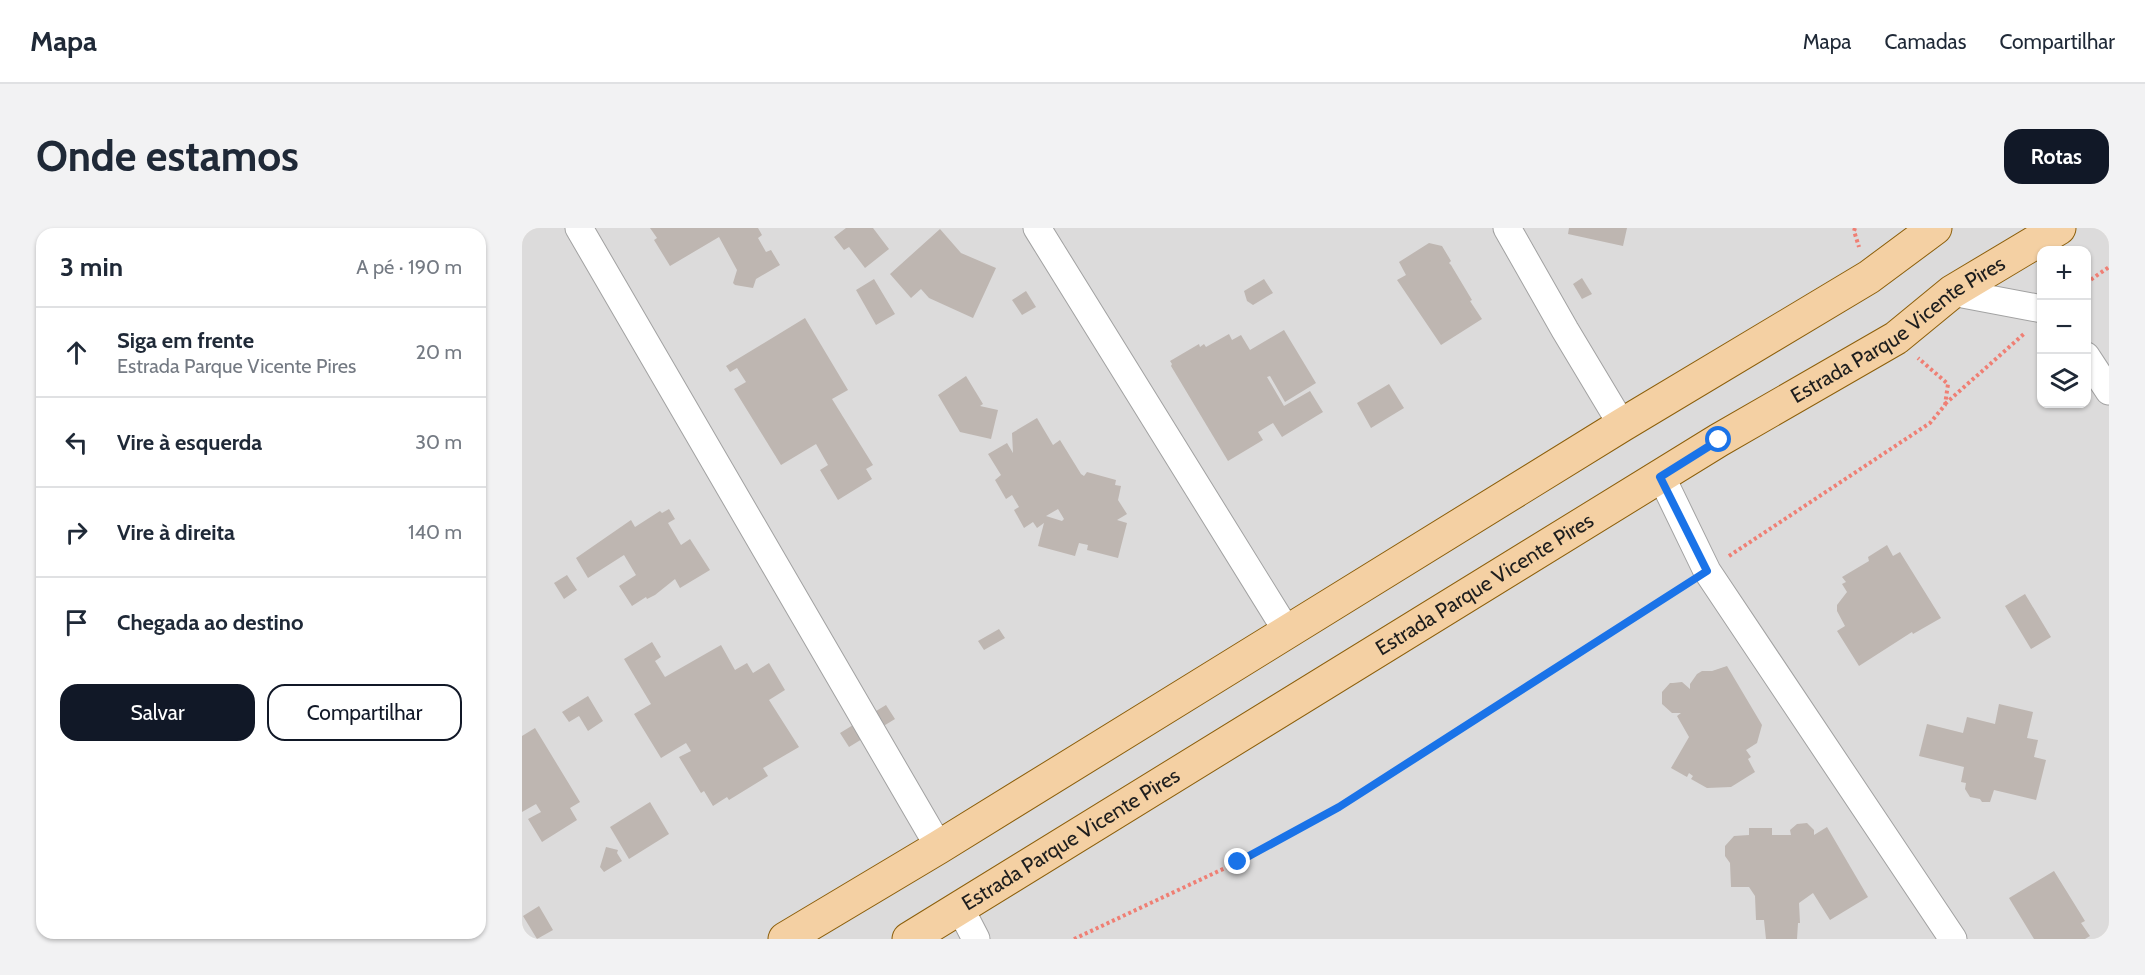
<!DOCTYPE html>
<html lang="pt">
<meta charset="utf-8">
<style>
body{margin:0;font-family:Cabin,sans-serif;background:#f2f2f3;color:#1f2937}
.controls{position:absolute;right:18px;top:18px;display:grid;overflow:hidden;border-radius:12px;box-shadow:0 2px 4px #0004}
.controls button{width:54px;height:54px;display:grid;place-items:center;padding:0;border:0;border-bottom:2px solid #e0e1e3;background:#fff;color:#1f2937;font:30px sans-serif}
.stop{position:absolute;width:18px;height:18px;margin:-14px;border:4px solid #1a73e8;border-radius:50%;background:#fff}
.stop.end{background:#1a73e8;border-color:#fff;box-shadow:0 2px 6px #0008}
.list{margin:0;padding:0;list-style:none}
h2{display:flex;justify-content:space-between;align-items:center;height:78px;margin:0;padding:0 24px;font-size:26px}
h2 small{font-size:20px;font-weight:400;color:#747a83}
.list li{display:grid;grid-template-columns:39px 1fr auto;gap:18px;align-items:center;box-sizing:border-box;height:90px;padding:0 24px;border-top:2px solid #e0e1e3}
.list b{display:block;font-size:22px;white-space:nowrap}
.list p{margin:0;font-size:20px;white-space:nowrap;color:#747a83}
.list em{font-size:20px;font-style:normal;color:#747a83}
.actions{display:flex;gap:12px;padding:18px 24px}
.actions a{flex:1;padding:14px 0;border:2px solid #111827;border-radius:18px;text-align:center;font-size:21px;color:#111827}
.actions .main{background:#111827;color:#fff}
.icon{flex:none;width:33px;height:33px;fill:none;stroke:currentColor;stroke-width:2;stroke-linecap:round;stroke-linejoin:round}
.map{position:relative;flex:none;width:1587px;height:711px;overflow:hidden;border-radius:18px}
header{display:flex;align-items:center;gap:36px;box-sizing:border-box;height:84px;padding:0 30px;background:#fff;border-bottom:2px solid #e0e1e3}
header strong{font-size:28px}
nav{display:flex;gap:33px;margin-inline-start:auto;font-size:21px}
.intro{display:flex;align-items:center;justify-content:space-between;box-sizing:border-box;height:144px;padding:0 36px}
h1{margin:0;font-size:42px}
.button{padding:15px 27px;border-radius:18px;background:#111827;color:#fff;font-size:21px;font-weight:700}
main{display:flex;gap:36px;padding:0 36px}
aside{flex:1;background:#fff;border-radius:18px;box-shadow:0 2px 4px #0004}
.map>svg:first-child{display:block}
.residential{fill:#dcdbdb;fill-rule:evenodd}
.building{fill:#beb6b1;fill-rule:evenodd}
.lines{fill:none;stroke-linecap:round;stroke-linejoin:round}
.minor-casing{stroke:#a2a2a2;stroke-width:29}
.major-casing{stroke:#8c5f0b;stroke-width:35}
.path{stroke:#ef7f74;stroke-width:4;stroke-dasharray:3 3;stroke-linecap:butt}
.minor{stroke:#fff;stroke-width:27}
.major{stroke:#f4d0a3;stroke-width:33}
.route{stroke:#1a73e8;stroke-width:8}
.labels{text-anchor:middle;stroke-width:4.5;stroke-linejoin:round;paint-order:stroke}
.street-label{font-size:21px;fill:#1e1e1e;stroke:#fff}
</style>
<header>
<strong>Mapa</strong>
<nav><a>Mapa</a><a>Camadas</a><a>Compartilhar</a></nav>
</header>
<div class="intro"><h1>Onde estamos</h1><a class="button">Rotas</a></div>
<main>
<aside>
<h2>3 min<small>A pé · 190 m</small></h2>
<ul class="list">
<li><svg class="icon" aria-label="ahead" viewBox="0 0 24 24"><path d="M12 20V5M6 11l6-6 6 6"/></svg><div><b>Siga em frente</b><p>Estrada Parque Vicente Pires</p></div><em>20 m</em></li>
<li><svg class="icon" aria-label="left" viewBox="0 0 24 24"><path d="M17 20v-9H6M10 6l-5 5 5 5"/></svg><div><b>Vire à esquerda</b></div><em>30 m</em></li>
<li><svg class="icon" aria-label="right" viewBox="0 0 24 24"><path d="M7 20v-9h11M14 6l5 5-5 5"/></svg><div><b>Vire à direita</b></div><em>140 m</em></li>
<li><svg class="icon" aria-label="arrive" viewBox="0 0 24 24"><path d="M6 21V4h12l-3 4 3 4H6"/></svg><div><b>Chegada ao destino</b></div></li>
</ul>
<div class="actions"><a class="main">Salvar</a><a>Compartilhar</a></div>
</aside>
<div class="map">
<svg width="1587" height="711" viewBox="0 0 1587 711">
<rect width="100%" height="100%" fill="#eeebe4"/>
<!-- residential -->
<path class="residential" d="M0,0H1587V711H0ZM1520,22H1564V176H1520Z"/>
<!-- building -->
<path class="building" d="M128,0H236L240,7L236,10L244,24L249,22L258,37L234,51L231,60L213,57L211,55L215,42L197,9L148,38L132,12L135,10Z
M324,0H351L367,21L343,40L327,19L322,22L312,9Z
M1047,0H1105L1101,18L1046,6Z
M418,1L439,25L474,40L451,90L407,70L399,61L389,70L368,46Z
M907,15L920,18L929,33L927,35L929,37L950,72L948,73L960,91L919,117L875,52L884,47L877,34Z
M1060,50L1070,66L1060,71L1051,56Z
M352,51L373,86L354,97L334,62Z
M742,51L751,65L731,77L725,73L722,63Z
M504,63L514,79L500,87L490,72Z
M283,90L326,162L310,171L351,237L344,241L350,251L316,272L298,242L306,237L294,216L259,237L212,161L224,154L215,140L208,144L204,138Z
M762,102L794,155L763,174L748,148L745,149L762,178L788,163L801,184L760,209L751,195L736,204L741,212L706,233L649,138L650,136L648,133L677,116L678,119L682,116L684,119L707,106L710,112L719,107L728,122Z
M444,148L461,176L458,178L476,182L469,211L438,204L416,167Z
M867,156L882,180L849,200L835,175Z
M515,190L531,217L538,212L559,246L562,248L565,244L594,252L593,257L599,258L596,272L605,286L595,292L605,295L596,330L565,322L566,317L557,315L553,328L516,318L522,295L515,300L511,294L502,300L492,282L497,279L490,267L484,271L473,252L479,247L466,226L485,215L491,225L490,205ZM536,281L542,291L540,293L524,288Z
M147,281L153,291L146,295L159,317L168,311L188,342L158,360L153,351L133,367L125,371L124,369L110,378L97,358L114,347L102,327L66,350L54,330L109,292L113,299L138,283L140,285Z
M1365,317L1371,328L1378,324L1419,390L1391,406L1390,404L1337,438L1315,403L1323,398L1315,383V377L1325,364L1320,356L1324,354L1320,349L1347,333L1346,329Z
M45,347L55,362L42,371L32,355Z
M1503,366L1529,409L1509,421L1483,378Z
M477,401L483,410L462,422L456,413Z
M130,414L139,429L133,433L143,449L199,417L213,442L225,435L231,445L247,435L263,462L247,472L277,519L241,540L246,548L207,572L205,569L191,578L182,563L179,565L157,529L169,523L164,515L139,530L112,486L129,476L102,431Z
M1205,438L1240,497L1235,515L1224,522L1229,529L1226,531L1233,544L1209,559L1185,560L1169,551L1171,548L1167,545L1165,549L1149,540L1167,509L1155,488L1159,485H1150L1140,476V464L1148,455H1151L1160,454L1168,461V456L1175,446L1180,443H1190Z
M66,468L81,493L66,503L57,488L47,494L40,484Z
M1477,476L1511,484L1505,510L1516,512L1512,529L1524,532L1514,572L1472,562L1468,574H1460L1458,571L1448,569L1443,561L1444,555L1439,554L1442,539L1397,528L1405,496L1441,505L1445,489L1473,496Z
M364,477L373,491L327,519L318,505Z
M13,500L58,574L48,580L55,592L20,614L6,591L19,584L14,576L0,584V508Z
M128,574L147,606L107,631L88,599Z
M1285,595L1292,602V607L1305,599L1346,669L1308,692L1291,665L1277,675L1278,695H1276L1275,711H1244L1242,692H1234L1233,668L1227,659H1209L1208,635L1203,628V618L1212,608L1227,607V600H1250V607H1269L1268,602L1275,596Z
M84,619L96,622L95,625L100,633L82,644L78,639Z
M1532,643L1563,693L1559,695L1568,708L1563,711H1512L1487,670Z
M17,678L31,702L15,711L1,688Z"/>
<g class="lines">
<defs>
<path id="minor" d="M57,0L417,619
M515,0L766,405
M985,0L1043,102L1100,197
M1430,64L1520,81
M1564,128L1587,163
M1139,248L1185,343L1431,711
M438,680L454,711"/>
<g id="major">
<path d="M263,711L417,619L1100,197L1347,49L1413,0"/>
<path id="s1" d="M387,711L1197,212L1374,110L1430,64L1537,0"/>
</g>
</defs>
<!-- minor casing -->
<use href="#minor" class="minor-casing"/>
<!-- major casing -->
<use href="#major" class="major-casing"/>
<!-- path -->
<path class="path" d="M1333,0L1332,3L1337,19
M1564,55L1587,39
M1423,176L1503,105
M1207,328L1408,195L1423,177L1426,156L1396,130
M552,711L716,634L817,579L1163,357"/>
<!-- minor -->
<use href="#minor" class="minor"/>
<!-- major -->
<use href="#major" class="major"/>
</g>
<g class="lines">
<!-- route -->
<path class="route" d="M716,634L817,579L1185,343L1138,249L1197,212"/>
</g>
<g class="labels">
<!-- street labels -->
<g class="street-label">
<text dy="7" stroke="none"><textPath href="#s1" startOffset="1162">Estrada Parque Vicente Pires</textPath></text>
<text dy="7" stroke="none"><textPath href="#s1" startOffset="676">Estrada Parque Vicente Pires</textPath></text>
<text dy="7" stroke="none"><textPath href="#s1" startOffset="190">Estrada Parque Vicente Pires</textPath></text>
</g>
</g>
</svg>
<div class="controls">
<button>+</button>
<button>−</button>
<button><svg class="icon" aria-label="layers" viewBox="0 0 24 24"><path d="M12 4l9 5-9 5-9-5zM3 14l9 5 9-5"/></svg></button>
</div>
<div class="stop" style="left:1197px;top:212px"></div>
<div class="stop end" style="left:716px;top:634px"></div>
</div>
</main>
